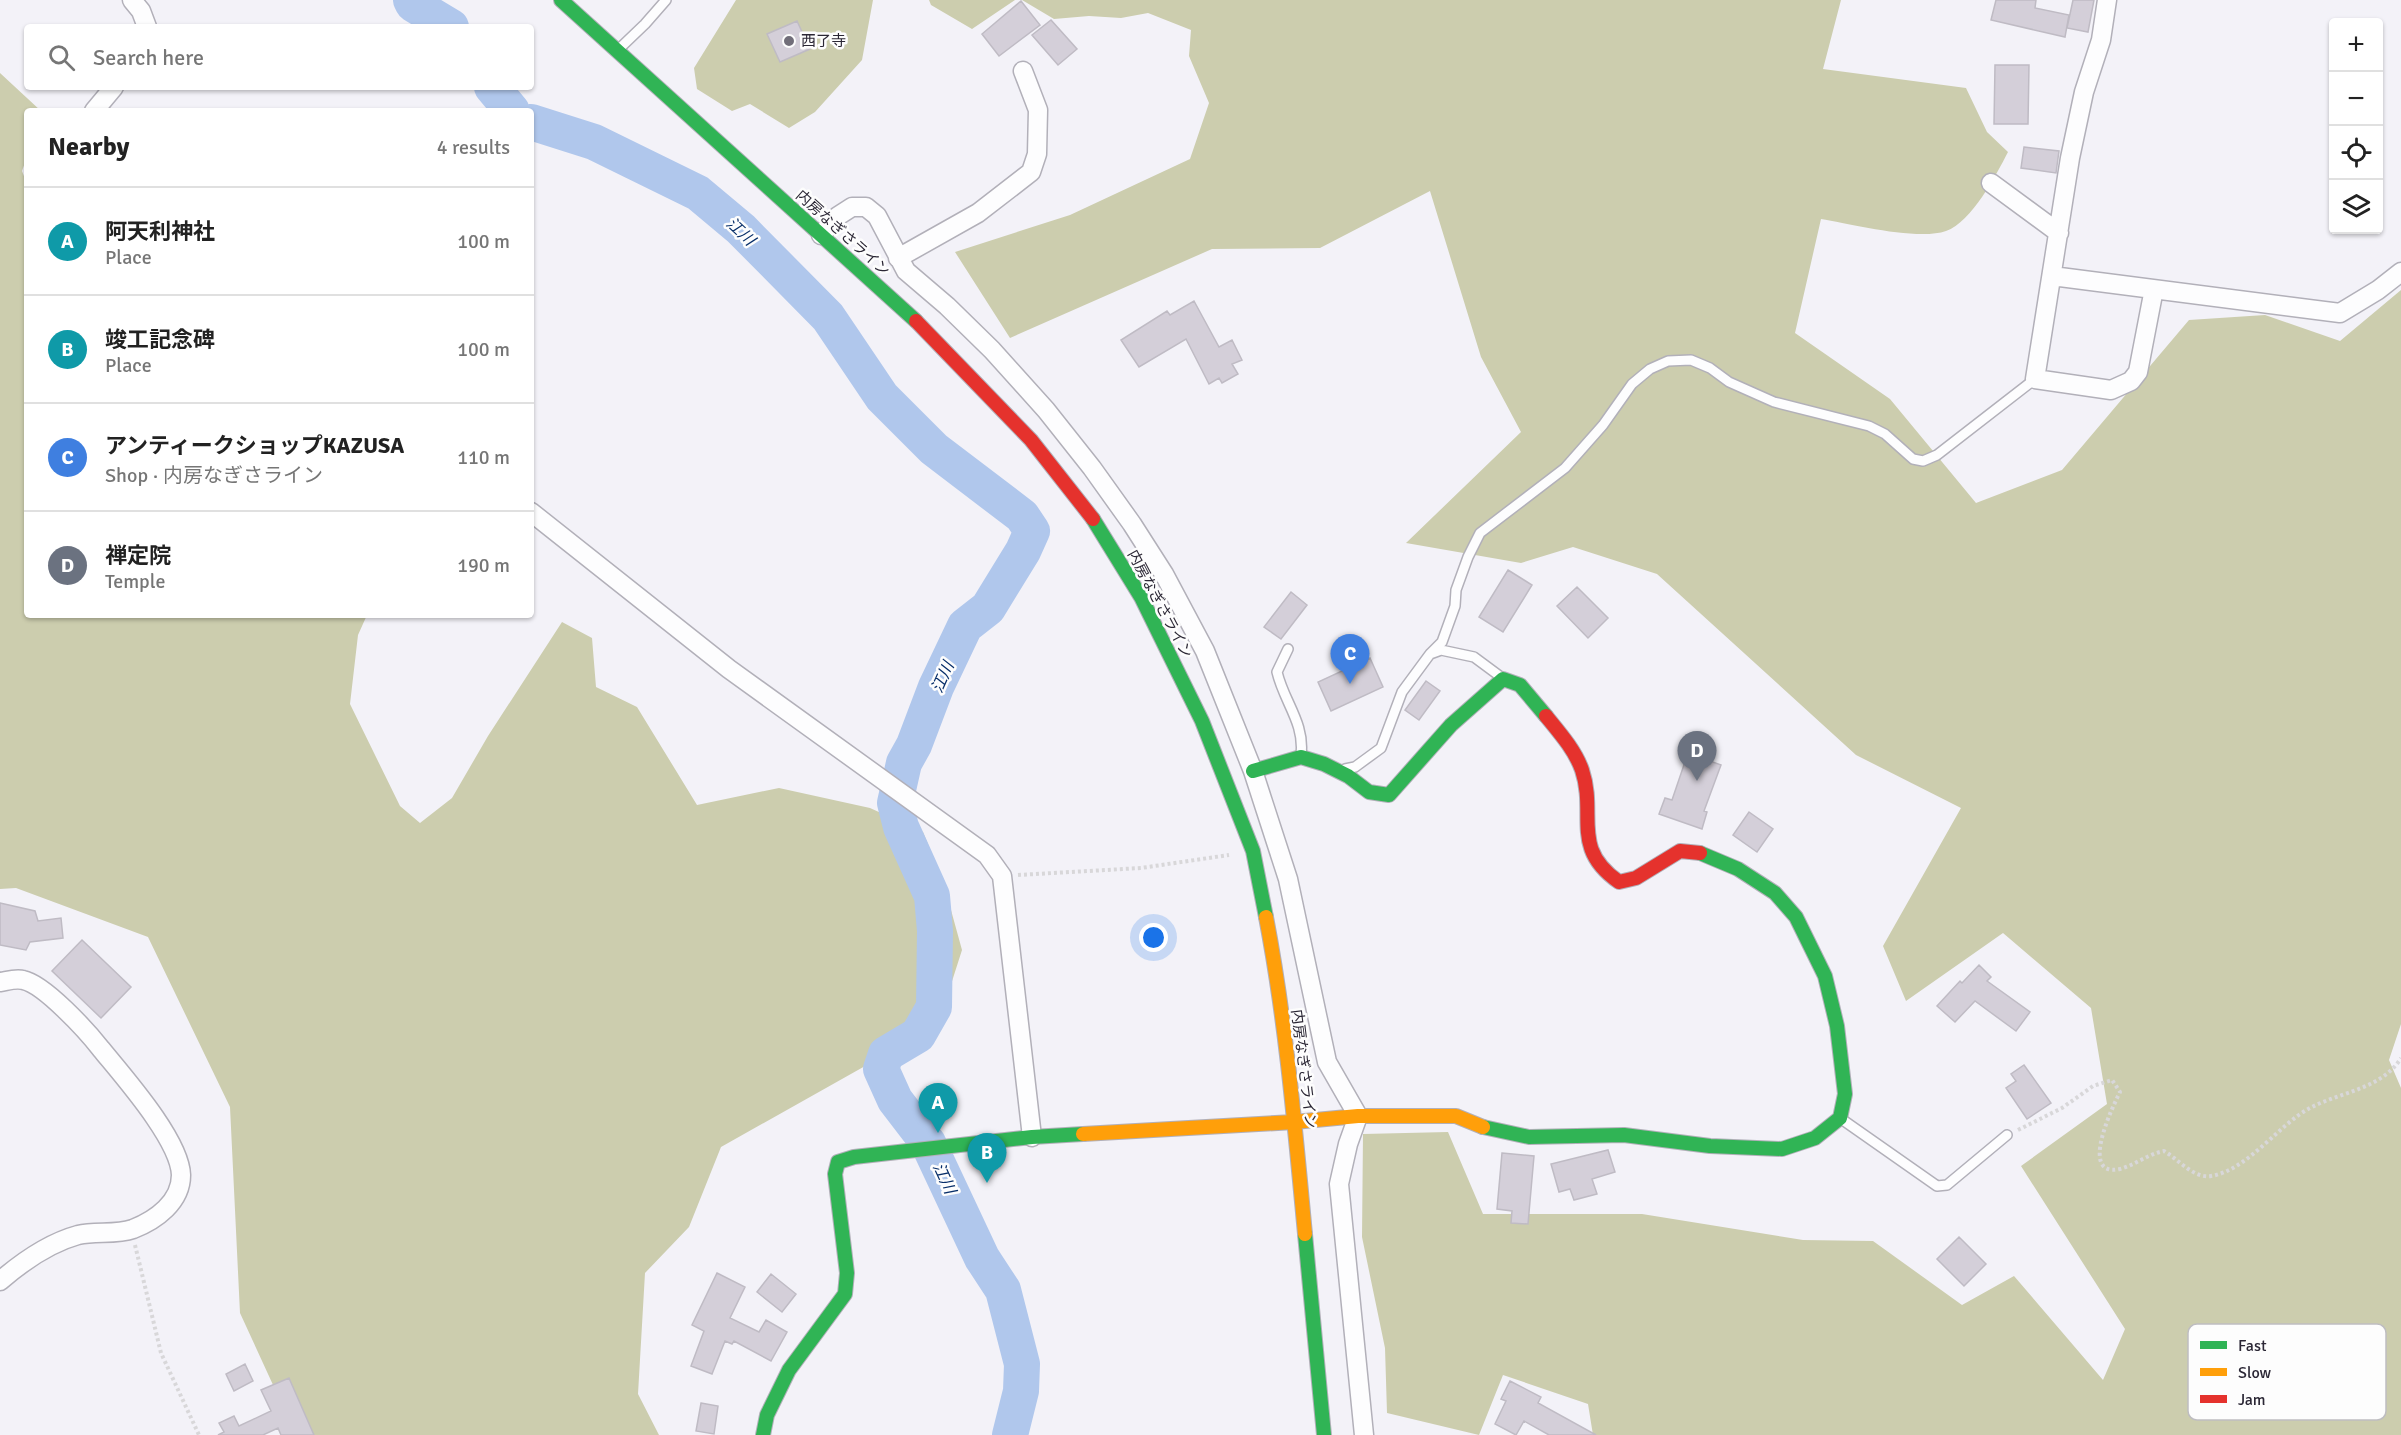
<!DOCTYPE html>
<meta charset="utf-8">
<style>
body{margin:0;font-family:Signika,"Noto Sans JP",sans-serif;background:#f6f6f6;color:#222}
.controls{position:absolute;right:18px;top:18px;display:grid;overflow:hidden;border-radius:6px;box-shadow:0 2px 4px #0004}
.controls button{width:54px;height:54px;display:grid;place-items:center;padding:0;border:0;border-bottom:2px solid #e0e0e0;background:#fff;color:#222;font:30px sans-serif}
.you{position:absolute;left:1154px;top:938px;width:21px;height:21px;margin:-15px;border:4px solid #fff;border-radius:50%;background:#1a73e8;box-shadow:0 0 0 9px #1a73e833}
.badge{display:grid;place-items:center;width:39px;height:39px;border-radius:50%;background:#716e79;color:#fff;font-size:20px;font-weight:700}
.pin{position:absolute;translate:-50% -50px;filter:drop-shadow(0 2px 3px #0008)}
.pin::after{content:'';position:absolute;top:32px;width:21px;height:18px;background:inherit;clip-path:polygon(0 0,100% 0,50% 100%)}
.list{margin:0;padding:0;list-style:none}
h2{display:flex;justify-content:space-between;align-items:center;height:78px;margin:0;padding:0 24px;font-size:26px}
h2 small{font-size:20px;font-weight:400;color:#767676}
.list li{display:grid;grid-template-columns:39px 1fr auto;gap:18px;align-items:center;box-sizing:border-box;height:108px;padding:0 24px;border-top:2px solid #e0e0e0}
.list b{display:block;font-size:22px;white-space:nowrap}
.list p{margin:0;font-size:20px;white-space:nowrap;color:#767676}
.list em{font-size:20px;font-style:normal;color:#767676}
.icon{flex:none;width:33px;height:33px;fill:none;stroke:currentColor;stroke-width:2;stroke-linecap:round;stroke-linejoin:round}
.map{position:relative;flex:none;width:2401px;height:1435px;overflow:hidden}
.search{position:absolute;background:#fff;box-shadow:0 2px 4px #0004;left:24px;top:24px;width:510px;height:66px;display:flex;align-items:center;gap:15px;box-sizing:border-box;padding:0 21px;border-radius:6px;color:#767676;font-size:22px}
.panel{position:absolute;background:#fff;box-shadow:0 2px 4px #0004;left:24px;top:108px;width:510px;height:510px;border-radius:6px}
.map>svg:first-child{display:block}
.forest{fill:#cccdae}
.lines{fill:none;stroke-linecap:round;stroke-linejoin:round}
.river{stroke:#b0c7ec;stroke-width:36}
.building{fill:#d4cfd9;stroke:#bfbbc4;stroke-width:1.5}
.lane-casing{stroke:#b2b0b9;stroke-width:12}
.street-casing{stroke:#b2b0b9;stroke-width:21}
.fast-casing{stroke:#b2b0b9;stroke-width:16}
.slow-casing{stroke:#b2b0b9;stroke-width:16}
.jam-casing{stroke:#b2b0b9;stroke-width:16}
.path{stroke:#d8d7d9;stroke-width:4;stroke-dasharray:3 3;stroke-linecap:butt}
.lane{stroke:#fdfdfe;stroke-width:9}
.street{stroke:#fdfdfe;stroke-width:18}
.fast{stroke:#30b455;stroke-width:14}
.slow{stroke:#ff9f0a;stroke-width:14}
.jam{stroke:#e5322d;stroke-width:14}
.poi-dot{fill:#716e79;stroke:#fdfdfd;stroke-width:2}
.labels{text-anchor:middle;stroke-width:5;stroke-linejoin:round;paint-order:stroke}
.poi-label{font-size:15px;fill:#2b2735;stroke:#fdfdfd;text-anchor:start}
.street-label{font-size:15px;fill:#2b2735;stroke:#fdfdfd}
.water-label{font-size:16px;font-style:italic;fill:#072e69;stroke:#fdfdfd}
.key{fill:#fdfdfd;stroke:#bebdc1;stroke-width:1.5}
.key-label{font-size:16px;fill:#2b2735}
</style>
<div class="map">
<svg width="2401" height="1435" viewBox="0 0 2401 1435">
<rect width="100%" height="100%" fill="#f3f2f8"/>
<!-- forest -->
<path class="forest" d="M736,0H873L862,60L815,112L789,128L750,104L732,111L697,89L694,68Z
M929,0H1015L972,29L931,5Z
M1022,0H1841L1823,69L1966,88L1987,132L2008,152C1996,175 1972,222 1946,231C1918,241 1851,224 1821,219L1795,333L1890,399L1976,503L2062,470L2189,320L2265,315L2340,341L2401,290V1024L2389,1060L2401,1088V1435H1593L1588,1404L1503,1375L1479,1435L1387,1413L1385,1348L1362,1237L1363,1134L1448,1132L1483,1214H1642L1803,1240L1873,1241L1962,1305L2014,1276L2103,1380L2125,1329L2021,1166L2107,1104L2091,1008L2003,933L1906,1001L1883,946L1961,808L1856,755L1657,574L1573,547L1521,563L1406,543L1521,432L1481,357L1430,191L1320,248L1212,249L1010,338L955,252L1070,215L1190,159L1209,103L1189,56L1191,30L1148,13L1121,18L1089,16L1054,19Z
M0,73L41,111H27V157L22,171L27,184V615H367L358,635L350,704L400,806L420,823L452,798L488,736L562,622L592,638L596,687L637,707L697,805L779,788L870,808L923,832L943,881L962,950L938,1025L721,1147L689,1227L645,1273L638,1394L659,1435H296L240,1313L230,1107L148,937L16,888L0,889Z"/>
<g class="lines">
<!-- river -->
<path class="river" d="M411,0L413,4L451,27
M492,87L512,111
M531,122L594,142L698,193L741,229L828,317L882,397L934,449L1022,516L1032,531L1023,551L988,608L965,626L936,687L914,745L904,763L895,803L901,827L932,896L935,931L934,1007L918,1035L886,1054L881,1069L895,1100L928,1143L982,1258L1003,1290L1022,1364L1021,1391L1010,1435"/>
</g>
<!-- building -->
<path class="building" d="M1996,0H2036L2035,8L2069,15L2065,37L1991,20Z
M2073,0H2094L2088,32L2067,28Z
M1021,1L1040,25L999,56L982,34Z
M1051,20L1077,49L1058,65L1032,35Z
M797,21L810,49L780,62L767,34Z
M1995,65H2029L2028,124H1994Z
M2024,147L2059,151L2056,173L2021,168Z
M1194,301L1219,347L1232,340L1242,360L1232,364L1238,374L1222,383L1219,378L1209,384L1186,339L1139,367L1121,340L1167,311L1170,315Z
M1508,570L1532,585L1503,632L1479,617Z
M1577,587L1608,618L1588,638L1557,606Z
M1291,592L1307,605L1281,639L1264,627Z
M1370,658L1383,687L1331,711L1318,682Z
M1426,681L1440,691L1419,720L1405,710Z
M1688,753L1721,765L1704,811L1707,812L1702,829L1659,814L1665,798L1672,800Z
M1749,812L1773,829L1757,852L1733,835Z
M0,903L35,911L38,921L61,918L63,938L30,942L26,950L0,945Z
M82,940L131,987L101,1018L52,971Z
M1979,965L1991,977L1987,981L2030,1012L2016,1031L1975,1001L1955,1022L1937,1006L1960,981L1962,983Z
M2024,1065L2051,1103L2027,1119L2006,1088L2016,1081L2011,1074Z
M1608,1150L1615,1172L1592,1179L1597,1194L1574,1200L1570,1189L1559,1192L1551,1164Z
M1502,1153L1534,1156L1528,1224L1511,1223L1512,1211L1497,1209Z
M1959,1237L1986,1264L1964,1286L1937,1259Z
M717,1273L745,1287L730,1318L759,1332L766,1320L787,1332L771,1361L734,1341L732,1344L725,1341L712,1374L691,1366L704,1331L692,1325Z
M771,1274L796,1294L782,1312L757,1292Z
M245,1364L253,1381L234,1391L226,1374Z
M289,1378L314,1435H281L278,1428L263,1435H218L224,1432L219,1423L234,1416L239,1426L271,1411L261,1390Z
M1510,1381L1541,1397L1538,1403L1596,1435H1549L1524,1421L1516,1435L1495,1424L1506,1401L1501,1399Z
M701,1403L718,1406L714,1434L696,1431Z"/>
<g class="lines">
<defs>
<path id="lane" d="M621,47L645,24L666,0
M1288,649L1277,672C1284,702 1305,723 1301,755
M1430,654L1442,642L1455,606L1456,590L1468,557L1480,533L1565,468L1603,425L1632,384L1650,369L1668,361L1691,360L1710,368L1729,382L1774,402L1869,426L1885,434L1913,459L1923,461L1937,455L2035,379
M1345,769L1355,767L1381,748L1402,692L1430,654L1441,650L1474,657L1501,677
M1840,1118L1937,1186L1947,1185L2007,1135"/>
<path id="street" d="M132,0L141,11L147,27
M2107,0L2101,40L2084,92L2070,158L2035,379L2111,390L2131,381L2138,372L2154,289
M94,111L114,87
M1991,183L2059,233
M821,235L838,216L852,207H866L877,216L906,271L947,306L992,350L1046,410L1092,468L1132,524L1164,574L1205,651L1253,771L1288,879L1327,1062L1358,1116L1348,1144L1339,1184L1364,1435
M898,258L978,213L1031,172L1037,154L1038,110L1023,71
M2052,276L2340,313L2378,290L2401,272
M531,512L729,669L987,855L1002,876L1032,1137
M0,982C7,981 16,978 23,980C44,984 87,1031 101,1049C123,1076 180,1140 181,1175C181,1202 156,1220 133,1229C116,1235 96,1231 78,1235C49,1243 22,1262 0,1281"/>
<path id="fast" d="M561,0L916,321
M1093,519L1141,597L1202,721L1253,851L1266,917
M1253,771L1301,757L1324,764L1348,776L1369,792L1389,795L1451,725L1503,679L1520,685L1546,716
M1483,1127L1529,1137L1624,1135L1710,1146L1782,1149L1815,1138L1840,1118L1845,1094L1837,1026L1825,976L1796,917L1775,893L1738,869L1700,853
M1305,1234L1324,1435
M763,1435L767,1415L789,1370L845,1294L847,1273L835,1174L838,1162L854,1157L1032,1137L1083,1134"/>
<path id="slow" d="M1266,917C1286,1021 1295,1128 1305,1234
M1083,1134L1294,1122L1358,1116H1456L1483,1127"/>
<path id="jam" d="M916,321L1031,440L1093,519
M1546,716C1559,732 1575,750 1582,770C1597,815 1570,848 1619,882L1636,878L1680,851L1700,853"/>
</defs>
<!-- lane casing -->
<use href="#lane" class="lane-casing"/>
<!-- street casing -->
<use href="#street" class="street-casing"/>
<!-- fast casing -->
<use href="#fast" class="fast-casing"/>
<!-- slow casing -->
<use href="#slow" class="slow-casing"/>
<!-- jam casing -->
<use href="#jam" class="jam-casing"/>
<!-- path -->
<path class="path" d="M1018,875L1141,868L1229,855
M2018,1130L2062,1108L2093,1086L2112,1080L2120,1092C2113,1106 2078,1178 2120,1169C2135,1165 2148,1154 2164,1151C2178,1159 2194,1179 2211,1176C2248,1170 2278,1125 2310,1108C2340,1092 2382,1089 2401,1058
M135,1245L161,1353L199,1435"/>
<!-- lane -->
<use href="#lane" class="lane"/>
<!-- street -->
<use href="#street" class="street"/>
<!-- fast -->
<use href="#fast" class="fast"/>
<!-- slow -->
<use href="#slow" class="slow"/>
<!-- jam -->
<use href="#jam" class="jam"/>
</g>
<!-- markers -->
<circle class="poi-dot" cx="789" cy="41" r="6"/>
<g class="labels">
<!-- poi labels -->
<g class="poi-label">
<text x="801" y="46">西了寺</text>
</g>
<!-- street labels -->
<g class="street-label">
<text transform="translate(843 233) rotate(42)" y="5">内房なぎさライン</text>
<text transform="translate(1160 604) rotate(62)" y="5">内房なぎさライン</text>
<text transform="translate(1304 1069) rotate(83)" y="5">内房なぎさライン</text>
</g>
<!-- water labels -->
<g class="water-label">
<text transform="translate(741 231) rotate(43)" y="6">江川</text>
<text transform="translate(942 677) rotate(-66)" y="6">江川</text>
<text transform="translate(945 1178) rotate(65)" y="6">江川</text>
</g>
</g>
<!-- legend -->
<rect x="2188" y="1324" width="198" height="96" rx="9" class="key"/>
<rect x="2200" y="1341" width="27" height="8" fill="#30b455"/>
<rect x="2200" y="1368" width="27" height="8" fill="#ff9f0a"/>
<rect x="2200" y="1395" width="27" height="8" fill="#e5322d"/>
<g class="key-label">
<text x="2238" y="1351">Fast</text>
<text x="2238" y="1378">Slow</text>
<text x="2238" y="1405">Jam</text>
</g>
</svg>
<div class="controls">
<button>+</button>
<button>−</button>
<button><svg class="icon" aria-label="locate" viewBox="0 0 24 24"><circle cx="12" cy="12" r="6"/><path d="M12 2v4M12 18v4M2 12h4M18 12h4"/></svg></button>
<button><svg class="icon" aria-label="layers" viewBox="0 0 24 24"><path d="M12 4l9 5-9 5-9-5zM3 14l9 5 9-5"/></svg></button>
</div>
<div class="you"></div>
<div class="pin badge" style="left:938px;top:1133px;background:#0f9aa8">A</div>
<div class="pin badge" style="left:987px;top:1183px;background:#0f9aa8">B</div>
<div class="pin badge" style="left:1350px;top:684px;background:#3f7fe0">C</div>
<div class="pin badge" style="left:1697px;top:781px;background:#6b7280">D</div>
<div class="search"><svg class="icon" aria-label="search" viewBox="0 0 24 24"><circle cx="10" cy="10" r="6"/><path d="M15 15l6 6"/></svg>Search here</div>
<section class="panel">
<h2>Nearby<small>4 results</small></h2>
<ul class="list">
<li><span class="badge" style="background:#0f9aa8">A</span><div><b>阿天利神社</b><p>Place</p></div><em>100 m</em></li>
<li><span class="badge" style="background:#0f9aa8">B</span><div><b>竣工記念碑</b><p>Place</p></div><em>100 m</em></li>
<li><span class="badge" style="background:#3f7fe0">C</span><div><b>アンティークショップKAZUSA</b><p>Shop · 内房なぎさライン</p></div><em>110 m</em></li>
<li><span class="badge" style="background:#6b7280">D</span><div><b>禅定院</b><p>Temple</p></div><em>190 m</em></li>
</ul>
</section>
</div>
